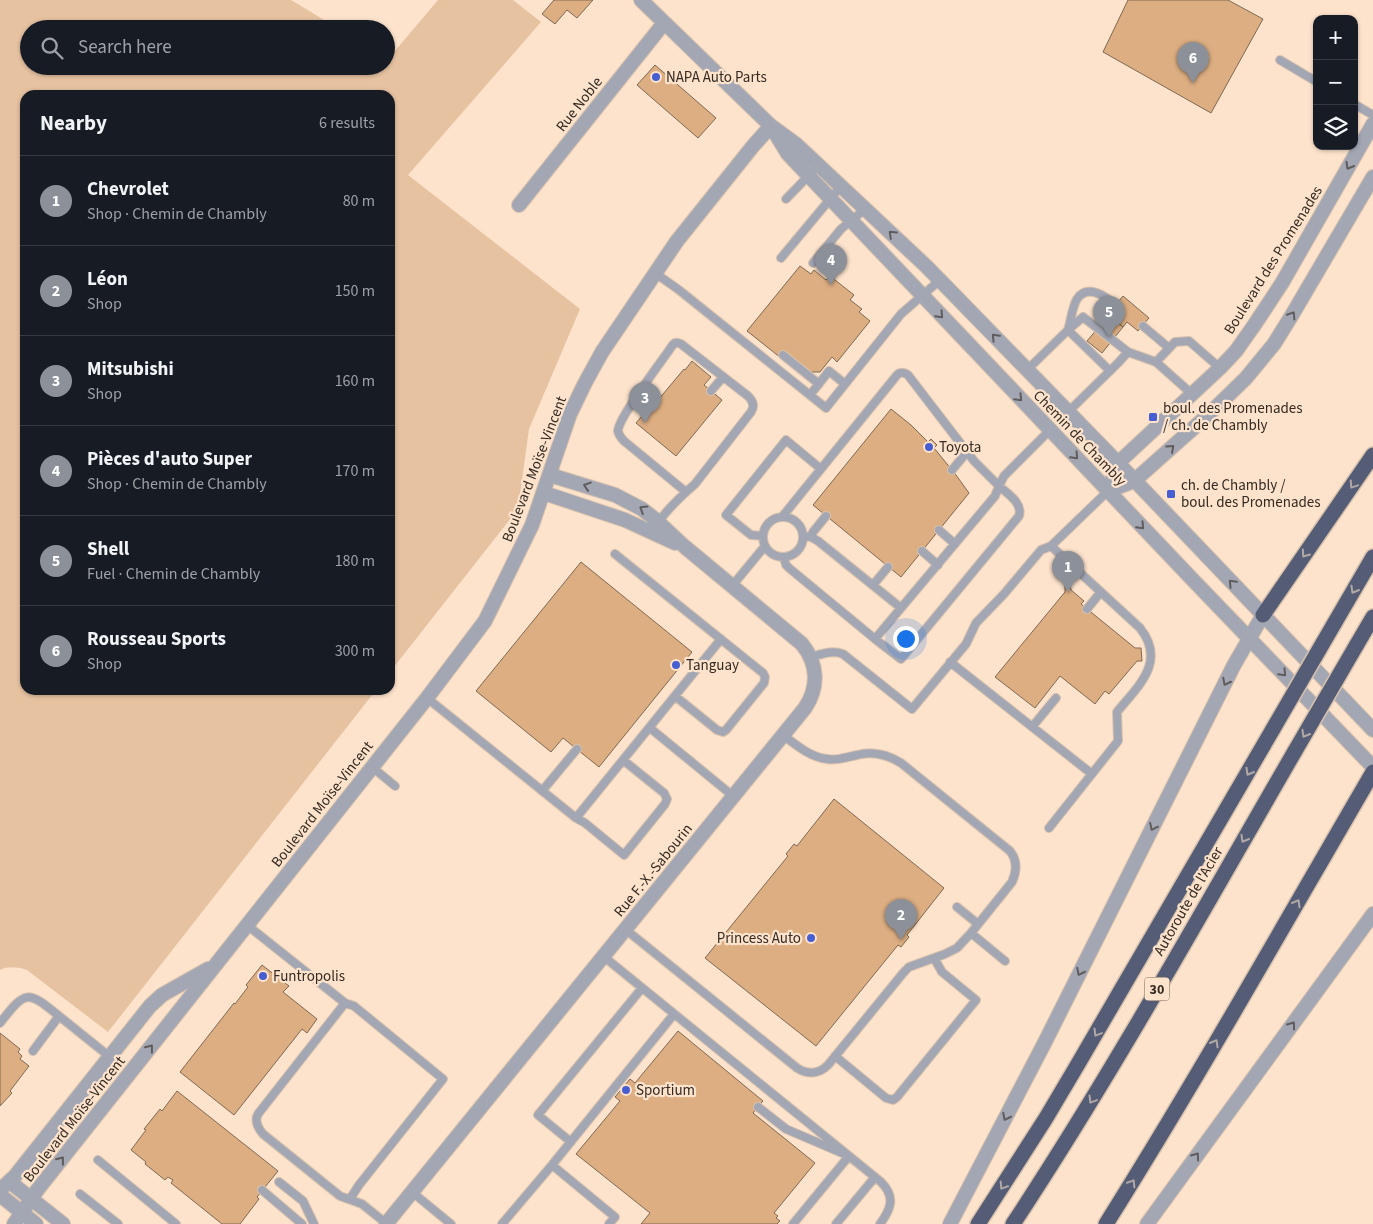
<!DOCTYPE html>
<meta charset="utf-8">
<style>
body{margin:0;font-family:"Source Sans 3",sans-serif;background:#242831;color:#f1f3f6}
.controls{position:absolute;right:15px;top:15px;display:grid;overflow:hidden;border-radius:10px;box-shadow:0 1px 4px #0004}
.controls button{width:45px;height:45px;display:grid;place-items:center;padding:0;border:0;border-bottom:1px solid #363941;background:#171b24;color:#f1f3f6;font:25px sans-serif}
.you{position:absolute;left:905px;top:638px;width:18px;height:18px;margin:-12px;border:4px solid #fff;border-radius:50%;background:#1a73e8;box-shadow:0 0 0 8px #1a73e833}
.badge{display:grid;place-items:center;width:32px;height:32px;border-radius:50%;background:#8c9099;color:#fff;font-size:16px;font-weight:700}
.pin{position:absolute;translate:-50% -41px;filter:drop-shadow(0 1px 2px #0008)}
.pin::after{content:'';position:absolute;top:26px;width:18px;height:15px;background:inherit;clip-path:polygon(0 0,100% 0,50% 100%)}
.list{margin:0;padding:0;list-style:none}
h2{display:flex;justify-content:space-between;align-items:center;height:65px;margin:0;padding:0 20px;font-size:21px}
h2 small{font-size:16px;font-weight:400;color:#9ea1a6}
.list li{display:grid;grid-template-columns:32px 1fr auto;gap:15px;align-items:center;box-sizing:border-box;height:90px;padding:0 20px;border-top:1px solid #363941}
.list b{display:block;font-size:19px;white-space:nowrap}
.list p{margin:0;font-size:16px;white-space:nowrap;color:#9ea1a6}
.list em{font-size:16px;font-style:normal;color:#9ea1a6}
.icon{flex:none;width:28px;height:28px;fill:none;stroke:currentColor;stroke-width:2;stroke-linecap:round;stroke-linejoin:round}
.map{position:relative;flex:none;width:1373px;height:1224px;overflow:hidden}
.search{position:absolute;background:#171b24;box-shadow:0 1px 4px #0004;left:20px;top:20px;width:375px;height:55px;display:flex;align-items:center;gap:12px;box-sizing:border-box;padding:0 18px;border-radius:28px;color:#9ea1a6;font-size:19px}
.panel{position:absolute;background:#171b24;box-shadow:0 1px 4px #0004;left:20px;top:90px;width:375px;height:605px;border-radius:15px}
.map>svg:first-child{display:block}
.green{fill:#e6c2a1}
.building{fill:#dcae82;stroke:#7f6954}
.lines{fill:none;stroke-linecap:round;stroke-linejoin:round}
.service-casing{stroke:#d9c2ad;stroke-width:10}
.minor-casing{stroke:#d9c2ad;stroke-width:16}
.tertiary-casing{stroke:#d9c2ad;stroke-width:16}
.motorway-casing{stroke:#d9c2ad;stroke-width:18}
.service{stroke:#a3a7b4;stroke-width:8}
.minor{stroke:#a3a7b4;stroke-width:14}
.tertiary{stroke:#a3a7b4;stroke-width:14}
.motorway{stroke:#555d76;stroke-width:15}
.motorway-bridge-casing{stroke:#d9c2ad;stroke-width:18;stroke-linecap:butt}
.motorway-bridge{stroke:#555d76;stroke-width:15}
.oneway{stroke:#605c5c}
.oneway2{stroke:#b1a7a5}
.poi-dot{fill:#475ed2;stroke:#fde3cc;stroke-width:2}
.labels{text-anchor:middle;stroke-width:4.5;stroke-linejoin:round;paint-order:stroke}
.shield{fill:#fde3cc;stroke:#706255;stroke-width:1}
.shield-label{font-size:14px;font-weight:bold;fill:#342a22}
.poi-label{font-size:15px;fill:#342a22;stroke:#fde3cc;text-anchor:start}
.street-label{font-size:15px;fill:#342a22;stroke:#fde3cc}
</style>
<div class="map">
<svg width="1373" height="1224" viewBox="0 0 1373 1224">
<rect width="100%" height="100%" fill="#fde3cc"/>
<!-- green -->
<path class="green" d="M0,0H291L339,29H29V66H386V57L389,58L438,0H513L541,22L408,175L580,309L529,429L518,509L390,672V95H25V690H376L108,1032L27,970C18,967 8,966 0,970Z"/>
<!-- building -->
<path class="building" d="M554,0H593L577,18L567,10L555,24L542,14Z
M1128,0H1228L1263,19L1211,113L1103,52Z
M655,65L716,118L698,138L637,85Z
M800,266L811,274L814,270L826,280L830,276L854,295L850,300L862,309L859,312L870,321L837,362L832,357L820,372H810L785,352L781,358L747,331Z
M1123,296L1149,318L1138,331L1127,322L1123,327L1108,314Z
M1109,315L1123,327L1102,353L1087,341Z
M692,361L711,377L704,385L722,400L676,456L636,423L646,411L648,412L684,369L685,370Z
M891,409L911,425L928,442L931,439L937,445L934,448L956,475L969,493L901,577L813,505Z
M581,562L692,652L599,767L563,738L551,752L476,691Z
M1065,585H1070L1071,590L1084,601L1081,604L1135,648H1141L1142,661H1137L1109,694L1105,691L1095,704L1060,676L1035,708L995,677L1065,592Z
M834,799L944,888L907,935L909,937L901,947L898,945L816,1046L705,958L788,856L786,854L794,844L797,846Z
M262,965L289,986L283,992L317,1019L307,1033L302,1029L234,1115L180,1072L234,1003L235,1004L248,987L246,985Z
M678,1031L763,1101L753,1113L815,1163L774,1213L778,1216L776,1218L780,1221L777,1224H641L650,1213L576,1154L620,1101L615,1097L630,1079L635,1083Z
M0,1033L20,1049L18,1052L22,1056L20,1059L29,1066L10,1091L12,1093L0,1106Z
M177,1091L278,1171L257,1197L259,1199L240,1224H222L171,1183L173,1180L168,1177L165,1180L145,1164L146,1162L131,1150L146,1130L144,1129L160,1109L162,1111Z"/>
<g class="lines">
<defs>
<path id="service" d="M1280,60L1317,82
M1354,104L1373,115
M786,199L819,165
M781,258L841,186
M813,263L841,229L865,209
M655,273L679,290L826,408L901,314L940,280
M1143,326L1169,348
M1068,330C1071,321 1072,307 1077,299C1088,283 1106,297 1116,305
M1068,330L1083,317L1128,352
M783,355L819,384
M1027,370L1068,330L1110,371
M711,391L723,377
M1192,394L1156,362L1175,342L1189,341L1220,368
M810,395L829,371L845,384
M1068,412L1118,363L1128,352L1156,362
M952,470L967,452
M763 537a20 20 0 1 1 40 0a20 20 0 1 1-40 0Z
M782,517L897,375C900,372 904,372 908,375L974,461L999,486L1004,476L1050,430
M657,524C668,508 680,497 695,484L751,412C755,406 753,401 748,396L681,344C677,342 674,343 672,346C662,361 618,418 618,431C619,436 621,438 624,441L686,492
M939,530L955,544
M763,536L751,535L726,515L786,440L821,469
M803,536L811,537L818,541L901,608
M811,537L813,532L826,516
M922,551L938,565
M615,554L763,673L765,677L764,683L726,730L723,732L717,730L675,696
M784,558L786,565L789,568L875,639L995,496L999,486C1008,494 1023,503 1019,516L901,659L875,639
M873,585L888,567
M732,586L765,546
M1087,609L1100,593
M811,657C822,654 832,650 843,654L912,709L966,644L976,623L1004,594L1041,550L1051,546
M950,662L1092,774
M427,698L576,818L721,639
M1032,727L1056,698
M650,728L733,796
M372,767L395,786
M542,791L577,749
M576,818L585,823L624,855L665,804L667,799L664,793L623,760
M1049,828L1118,741L1117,712C1138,686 1167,662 1140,628L1051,546L1108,491
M957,907L978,924
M247,925L345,1003L258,1114C254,1121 258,1128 263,1134L340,1196L362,1204L387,1224
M625,929L797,1068C808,1075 819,1074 828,1065L904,972L909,967L945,954L957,948L971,933L1012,882C1017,871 1017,860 1010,851L901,763C888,755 872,751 857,755C847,757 837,761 827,759C810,757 796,745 783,735
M971,933L1005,961
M603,956L881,1182C896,1197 891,1209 880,1224
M345,1003L354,1006L443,1079L359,1185L350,1199
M0,1023C26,990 27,990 59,1016
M33,1051L59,1016L110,1057
M835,1056L886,1098L893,1100L897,1097L976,1000L942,972L934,958
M758,1107L786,1129L849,1156L793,1224
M571,1142L538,1115L642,988
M98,1160L176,1224
M552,1165L615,1217L609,1224
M279,1182L303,1201L314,1224
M262,1190L302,1224
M412,1192L451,1224
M80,1194L118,1224
M502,1224L552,1165L674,1014
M836,1224L875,1177"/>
<path id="minor" d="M519,205L664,23
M544,493L625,520L675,543
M10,1182L63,1224
M0,1195L36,1224
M386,1224L805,708C819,687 818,664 802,644L685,547L656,520L642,509L615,495L550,475"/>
<path id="tertiary" d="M641,0L771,126L797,145L927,267L1118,463L1373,730
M774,131L788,154L1192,579L1373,767
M1108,491L1118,463L1220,368L1236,351L1255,324L1282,283L1373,124
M1108,491L1134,481L1208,415L1246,378L1274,344L1292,315L1373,177
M0,1190L15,1176L150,1006L162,995L208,969
M14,1224L38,1189L427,698L485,621L532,525L570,414L585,383L602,352L677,241L753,146L771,126
M950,1224L1045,1042L1234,665L1263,615
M1147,1224L1373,914"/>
<path id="motorway" d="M1263,615L1373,455
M1334,624L1373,557
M1356,646L1373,617
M978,1224L1046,1118L1078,1064L1273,729
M1013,1224C1114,1071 1203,910 1295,751
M1106,1224C1199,1076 1285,923 1373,772"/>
</defs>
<!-- service casing -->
<use href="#service" class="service-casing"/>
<!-- minor casing -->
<use href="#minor" class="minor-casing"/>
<!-- tertiary casing -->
<use href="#tertiary" class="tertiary-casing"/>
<!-- motorway casing -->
<use href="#motorway" class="motorway-casing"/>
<!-- service -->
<use href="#service" class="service"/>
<!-- minor -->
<use href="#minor" class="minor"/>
<!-- tertiary -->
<use href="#tertiary" class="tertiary"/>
<!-- motorway -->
<use href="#motorway" class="motorway"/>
<defs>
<path id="motorway-bridge" d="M1273,729L1334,624
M1295,751L1356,646"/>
</defs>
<!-- motorway-bridge casing -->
<use href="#motorway-bridge" class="motorway-bridge-casing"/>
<!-- motorway-bridge -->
<use href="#motorway-bridge" class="motorway-bridge"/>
</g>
<!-- one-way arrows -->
<defs><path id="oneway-chevron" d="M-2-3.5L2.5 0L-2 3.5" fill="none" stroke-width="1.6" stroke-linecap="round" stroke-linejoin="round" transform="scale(1.25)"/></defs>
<g class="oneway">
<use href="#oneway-chevron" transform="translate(1349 166) rotate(120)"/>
<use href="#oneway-chevron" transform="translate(892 234) rotate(-137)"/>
<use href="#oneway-chevron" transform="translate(940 315) rotate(47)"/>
<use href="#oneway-chevron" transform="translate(1292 315) rotate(-58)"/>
<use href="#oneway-chevron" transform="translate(995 337) rotate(-134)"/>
<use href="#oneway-chevron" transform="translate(1019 398) rotate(46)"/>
<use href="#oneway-chevron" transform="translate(1171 448) rotate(-42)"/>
<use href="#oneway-chevron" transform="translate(1075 456) rotate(47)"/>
<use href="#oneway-chevron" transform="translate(587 486) rotate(-162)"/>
<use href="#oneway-chevron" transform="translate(643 509) rotate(-148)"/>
<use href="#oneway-chevron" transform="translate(1141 526) rotate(47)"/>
<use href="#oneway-chevron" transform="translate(1232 583) rotate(-134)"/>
<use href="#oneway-chevron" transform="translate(1283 673) rotate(46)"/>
<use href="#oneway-chevron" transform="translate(1226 682) rotate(117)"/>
<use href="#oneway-chevron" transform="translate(1153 827) rotate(116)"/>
<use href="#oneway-chevron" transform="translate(1080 972) rotate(117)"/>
<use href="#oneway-chevron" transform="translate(1292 1025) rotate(-54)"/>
<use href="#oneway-chevron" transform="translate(150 1048) rotate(-52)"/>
<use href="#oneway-chevron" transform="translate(1006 1117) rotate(117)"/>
<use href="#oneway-chevron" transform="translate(1196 1156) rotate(-54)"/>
<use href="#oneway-chevron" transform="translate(61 1160) rotate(-52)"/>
</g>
<g class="oneway2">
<use href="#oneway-chevron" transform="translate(1353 485) rotate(124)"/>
<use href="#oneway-chevron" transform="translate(1305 554) rotate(125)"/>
<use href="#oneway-chevron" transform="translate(1354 590) rotate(120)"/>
<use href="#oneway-chevron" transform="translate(1305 734) rotate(120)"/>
<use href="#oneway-chevron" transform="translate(1249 772) rotate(120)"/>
<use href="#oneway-chevron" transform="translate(1244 839) rotate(120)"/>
<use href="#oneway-chevron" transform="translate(1297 903) rotate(-60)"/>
<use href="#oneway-chevron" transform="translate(1097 1033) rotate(121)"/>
<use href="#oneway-chevron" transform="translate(1215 1043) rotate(-60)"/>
<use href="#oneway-chevron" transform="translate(1092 1100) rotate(121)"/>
<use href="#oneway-chevron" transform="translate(1132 1183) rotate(-58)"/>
<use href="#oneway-chevron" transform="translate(1003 1186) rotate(123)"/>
</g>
<!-- markers -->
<g class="poi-dot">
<circle cx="656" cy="77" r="5"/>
<rect x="1148" y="412" width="10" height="10" rx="2.5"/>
<circle cx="929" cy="447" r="5"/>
<rect x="1166" y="489" width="10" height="10" rx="2.5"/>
<circle cx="676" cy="665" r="5"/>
<circle cx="811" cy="938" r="5"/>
<circle cx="263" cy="976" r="5"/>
<circle cx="626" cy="1090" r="5"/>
</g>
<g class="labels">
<!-- shield labels -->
<rect class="shield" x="1144.5" y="977.5" width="25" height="23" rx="4"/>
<g class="shield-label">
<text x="1157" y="994">30</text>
</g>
<!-- poi labels -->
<g class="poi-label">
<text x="666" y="82">NAPA Auto Parts</text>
<text x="1163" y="413">boul. des Promenades<tspan x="1163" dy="17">/ ch. de Chambly</tspan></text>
<text x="939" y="452">Toyota</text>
<text x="1181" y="490">ch. de Chambly /<tspan x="1181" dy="17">boul. des Promenades</tspan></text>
<text x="686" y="670">Tanguay</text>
<text x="801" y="943" text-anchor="end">Princess Auto</text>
<text x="273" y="981">Funtropolis</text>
<text x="636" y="1095">Sportium</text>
</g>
<!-- street labels -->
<g class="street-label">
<text transform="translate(579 104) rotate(-52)" y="5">Rue Noble</text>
<text transform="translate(1273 260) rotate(-58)" y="5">Boulevard des Promenades</text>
<text transform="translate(1080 438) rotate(46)" y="5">Chemin de Chambly</text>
<text transform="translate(534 469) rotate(-69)" y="5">Boulevard Moïse-Vincent</text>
<text transform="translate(322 804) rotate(-52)" y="5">Boulevard Moïse-Vincent</text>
<text transform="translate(653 870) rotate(-51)" y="5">Rue F.-X.-Sabourin</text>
<text transform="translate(1188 901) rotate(-60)" y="5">Autoroute de l'Acier</text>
<text transform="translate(74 1119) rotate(-52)" y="5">Boulevard Moïse-Vincent</text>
</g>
</g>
</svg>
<div class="controls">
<button>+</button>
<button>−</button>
<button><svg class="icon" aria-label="layers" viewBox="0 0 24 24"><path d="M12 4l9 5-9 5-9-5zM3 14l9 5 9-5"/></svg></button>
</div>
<div class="you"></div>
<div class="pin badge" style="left:1068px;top:592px">1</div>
<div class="pin badge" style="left:901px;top:940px">2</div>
<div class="pin badge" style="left:645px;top:423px">3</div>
<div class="pin badge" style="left:831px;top:285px">4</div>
<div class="pin badge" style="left:1109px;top:337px">5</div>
<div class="pin badge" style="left:1193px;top:83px">6</div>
<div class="search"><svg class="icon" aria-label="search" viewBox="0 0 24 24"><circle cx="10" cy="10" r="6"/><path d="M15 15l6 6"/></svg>Search here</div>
<section class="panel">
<h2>Nearby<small>6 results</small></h2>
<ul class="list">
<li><span class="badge">1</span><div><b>Chevrolet</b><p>Shop · Chemin de Chambly</p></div><em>80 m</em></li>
<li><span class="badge">2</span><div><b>Léon</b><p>Shop</p></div><em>150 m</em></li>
<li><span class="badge">3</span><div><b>Mitsubishi</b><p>Shop</p></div><em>160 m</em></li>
<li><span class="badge">4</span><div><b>Pièces d'auto Super</b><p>Shop · Chemin de Chambly</p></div><em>170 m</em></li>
<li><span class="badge">5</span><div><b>Shell</b><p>Fuel · Chemin de Chambly</p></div><em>180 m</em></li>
<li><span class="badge">6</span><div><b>Rousseau Sports</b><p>Shop</p></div><em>300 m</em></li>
</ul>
</section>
</div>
